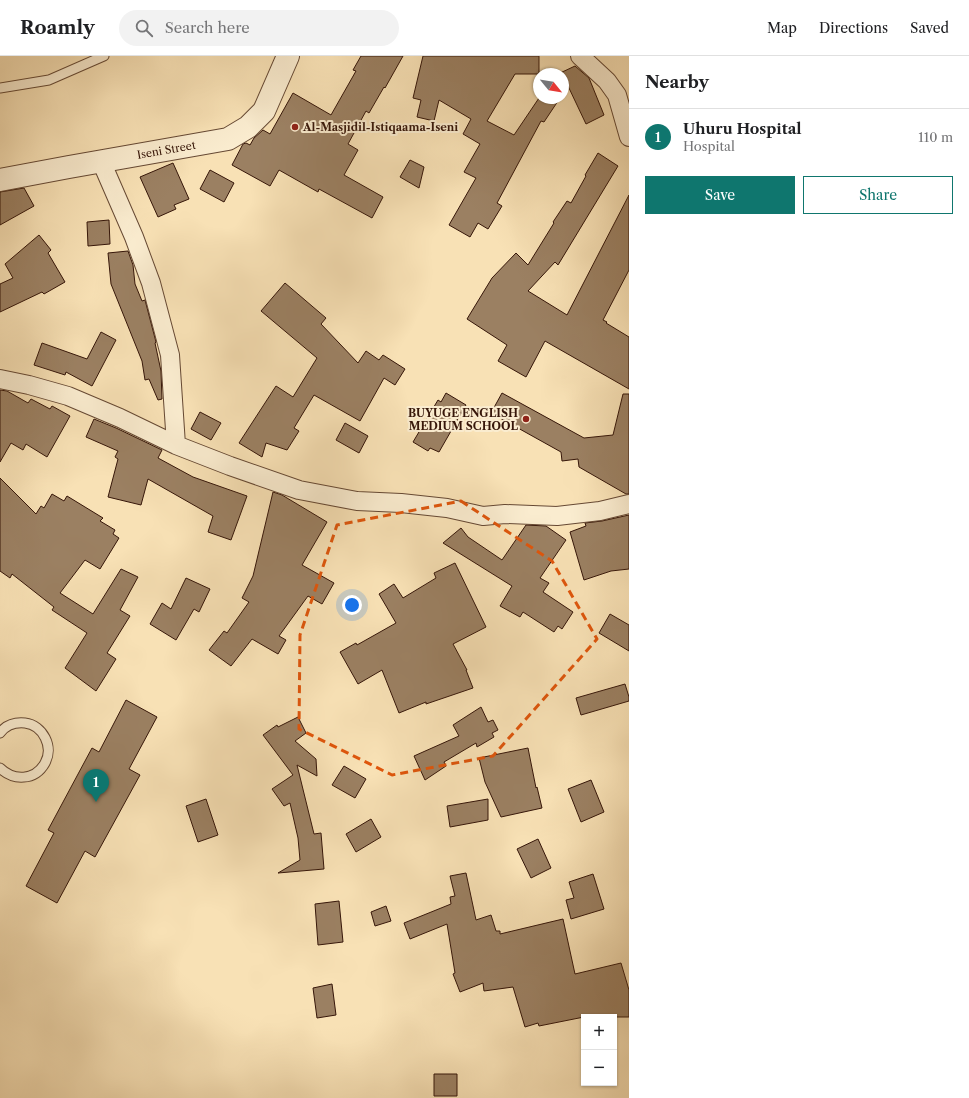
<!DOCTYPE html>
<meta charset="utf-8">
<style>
body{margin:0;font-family:"Libre Caslon Text",serif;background:#f2f2f2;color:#202124}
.controls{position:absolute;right:12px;bottom:12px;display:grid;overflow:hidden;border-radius:0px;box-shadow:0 1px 3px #0004}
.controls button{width:36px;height:36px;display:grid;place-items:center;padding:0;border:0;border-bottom:1px solid #e0e0e0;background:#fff;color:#202124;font:20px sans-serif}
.compass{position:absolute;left:533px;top:12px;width:36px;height:36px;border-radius:50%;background:#fff;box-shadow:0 1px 3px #0004;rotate:120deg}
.you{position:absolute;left:352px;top:549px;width:14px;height:14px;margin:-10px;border:3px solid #fff;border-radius:50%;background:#1a73e8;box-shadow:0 0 0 6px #1a73e833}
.badge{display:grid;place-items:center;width:26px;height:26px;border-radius:50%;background:#0f766e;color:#fff;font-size:13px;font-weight:700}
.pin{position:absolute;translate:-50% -33px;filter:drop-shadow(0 1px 2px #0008)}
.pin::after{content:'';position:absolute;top:21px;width:14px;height:12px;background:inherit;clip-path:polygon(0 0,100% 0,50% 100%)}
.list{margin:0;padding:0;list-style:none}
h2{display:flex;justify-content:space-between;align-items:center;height:52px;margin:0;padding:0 16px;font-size:17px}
h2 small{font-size:13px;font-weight:400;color:#757577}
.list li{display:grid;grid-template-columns:26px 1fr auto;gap:12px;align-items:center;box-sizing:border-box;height:56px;padding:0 16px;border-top:1px solid #e0e0e0}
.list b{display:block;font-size:15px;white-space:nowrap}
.list p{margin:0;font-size:13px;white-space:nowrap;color:#757577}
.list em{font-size:13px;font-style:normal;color:#757577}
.actions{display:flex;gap:8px;padding:12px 16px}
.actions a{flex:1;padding:9px 0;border:1px solid #0f766e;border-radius:0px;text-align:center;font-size:14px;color:#0f766e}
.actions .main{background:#0f766e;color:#fff}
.icon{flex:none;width:22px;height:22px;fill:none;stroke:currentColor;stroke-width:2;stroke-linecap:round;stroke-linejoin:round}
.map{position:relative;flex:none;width:629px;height:1042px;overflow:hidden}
header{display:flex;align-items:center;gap:24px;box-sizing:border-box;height:56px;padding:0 20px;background:#fff;border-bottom:1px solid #e0e0e0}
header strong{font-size:19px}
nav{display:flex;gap:22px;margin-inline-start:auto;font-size:14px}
.search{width:280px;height:36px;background:#f2f2f2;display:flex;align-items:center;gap:10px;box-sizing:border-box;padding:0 14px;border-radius:22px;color:#757577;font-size:15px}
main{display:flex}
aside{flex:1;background:#fff}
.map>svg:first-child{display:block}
.building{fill:#9b8062;stroke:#361609}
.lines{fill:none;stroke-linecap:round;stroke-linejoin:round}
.service-casing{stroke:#664934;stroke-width:11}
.minor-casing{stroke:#664934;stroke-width:20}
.tertiary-casing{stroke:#664934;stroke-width:24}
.service{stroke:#faeccf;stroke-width:9}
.minor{stroke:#faeccf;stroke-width:18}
.tertiary{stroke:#faeccf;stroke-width:22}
.marked{fill:none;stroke:#df560c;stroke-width:3;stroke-dasharray:8 5;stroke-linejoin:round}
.poi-dot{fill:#8f2418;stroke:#faeccf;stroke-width:1.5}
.labels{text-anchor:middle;stroke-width:4;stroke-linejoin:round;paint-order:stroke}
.poi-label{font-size:11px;font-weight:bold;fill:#361609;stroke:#faeccf;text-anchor:start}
.street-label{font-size:11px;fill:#361609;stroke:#faeccf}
</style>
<header>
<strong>Roamly</strong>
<div class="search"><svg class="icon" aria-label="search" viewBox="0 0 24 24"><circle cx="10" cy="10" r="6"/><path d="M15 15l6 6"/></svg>Search here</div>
<nav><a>Map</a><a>Directions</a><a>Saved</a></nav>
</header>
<main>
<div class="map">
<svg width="629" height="1042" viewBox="0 0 629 1042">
<rect width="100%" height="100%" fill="#f8e1b5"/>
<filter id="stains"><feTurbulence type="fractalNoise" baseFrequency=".005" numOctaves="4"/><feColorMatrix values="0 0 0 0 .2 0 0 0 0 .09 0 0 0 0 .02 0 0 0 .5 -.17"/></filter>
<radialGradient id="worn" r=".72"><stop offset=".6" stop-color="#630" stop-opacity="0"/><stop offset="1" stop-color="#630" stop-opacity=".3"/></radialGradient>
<!-- building -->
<path class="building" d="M361,0H403L385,32L384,31L369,57L366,55L348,88L358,94L344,119L383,141L372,162L319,133L318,136L279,114L270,130L232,109L243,88L246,87L250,89L254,82L263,74L270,78L293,37L331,59L356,15L353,14Z
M423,0H539V18H515L487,65L514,79L539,42H560L544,66L541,65L497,147L502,150L488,173L478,167L470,181L449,169L476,122L464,116L480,88L463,78L471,63L439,44L434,65L417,61L421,44L413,42Z
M575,10L589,22L604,59L586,68L568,30L563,38V18H558Z
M598,97L618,110L558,209L555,206L528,235L567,259L629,139V214L603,264L607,266L606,267L629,281V333L545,285L526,321L498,305L507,289L467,263L492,222L516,197L528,209L554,167L553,166L567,145L571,147L586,120L585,119Z
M410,104L424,111L419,132L400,121Z
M173,107L189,143L174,149L176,153L158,161L140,121Z
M210,114L234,127L224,146L200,133Z
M24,132L34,150L0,169V136Z
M109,164L110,188L88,190L87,166Z
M39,179L51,194L48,197L65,226L44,238L42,236L0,256V228L13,222L5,208Z
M128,195L133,209L135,228L142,245L145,244L156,286L155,287L161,315L162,343L158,344L149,323L145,324L142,305L111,228L108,197Z
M285,227L326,262L321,268L358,307L366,295L379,304L383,299L405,313L395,329L384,322L360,365L314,339L294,372L299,375L287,394L266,387L262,401L239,387L276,330L293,341L317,302L261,255Z
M101,276L116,284L92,330L66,316L65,319L34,309L42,287L87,303Z
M0,334L7,335L28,347L31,343L50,353L52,350L70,360L47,401L26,388L23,394L11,387L0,406Z
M446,337L466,349L439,396L430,392L428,395L413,386L438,344L441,346Z
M502,337L584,382L613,379L623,338H629V438H626L579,411L578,403L562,405L561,396L491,357Z
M200,356L221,367L211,384L191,373Z
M94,363L116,372L162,394L158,402L193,421L247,440L231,484L208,476L213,460L148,423L141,449L108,441L118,403L115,401L118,395L86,381Z
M345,367L368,380L359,397L336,384Z
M0,422L36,458L41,450L44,452L52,438L64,445L67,440L103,462L100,465L115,474L113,478L119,482L100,513L85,504L60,537L93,558L121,513L138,521L120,554L130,560L107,597L116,603L96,635L65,612L87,577L52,554L54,551L12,518L10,522L0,515Z
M273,436L282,439L327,466L302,509L334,527L322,548L308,540L279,580L286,584L278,598L252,583L231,610L209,594L224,575L227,577L249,546L242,542L253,520Z
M629,459V513L611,515L584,524L570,476L586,470L585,467L602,465Z
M526,469L546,470L566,484L540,522L549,527L543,536L573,556L562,573L558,570L554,576L523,556L520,561L500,550L512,530L443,487L461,472L468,481L502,504Z
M455,507L486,571L453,588L467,614H466L473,632L426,648V646L399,657L382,614L358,628L340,596L356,587L357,589L396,567L379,538L394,528L403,542L436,522L434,517Z
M186,522L210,533L199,556L194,553L176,584L150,568L162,547L171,553Z
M610,558L629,569V595L599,577Z
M625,628L629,641V645L581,659L576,642Z
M126,644L157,661L129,713L140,719L95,801L85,795L57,847L26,830L54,777L48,774L92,692L99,696Z
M481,651L488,666L493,664L498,674L492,677L494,681L477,691L476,687L444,706L446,710L425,724L414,700L459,680L453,669Z
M298,661L306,677L295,685L316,703L317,720L297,709L314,778L321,777L324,813L278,817L300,804L298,782L290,747L284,750L272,733L293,719L263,679L277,669L278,671Z
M528,692L536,732L537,731L542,752L501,761L485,726L479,702Z
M344,710L366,723L355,742L332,729Z
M591,724L604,756L581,766L568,733Z
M206,743L218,779L198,786L186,750Z
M488,743V764L450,771L447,750Z
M371,763L381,781L356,796L346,778Z
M538,783L551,812L531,822L517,793Z
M466,817L476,864L491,859L496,875H500V878L563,863L575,918L621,907L629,934V961H584L539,970L538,967L525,971L513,931L484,935L483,927L460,936L453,918L455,917L447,868L410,883L404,867L451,848L450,841L455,840L450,820Z
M593,818L604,853L571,863L566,844L574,842L569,826Z
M339,845L343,886L318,889L315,848Z
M386,850L391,865L375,870L371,856Z
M332,928L336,959L317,962L313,932Z
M434,1018H457V1040H434Z"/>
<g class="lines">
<defs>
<path id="service" d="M0,32L49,24L104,0
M0,677C6,669 15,666 25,667C43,669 54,691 45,707C35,725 13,725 0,712"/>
<path id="minor" d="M580,0L607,25L617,39L629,81
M101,105L134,181L151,227L170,299L176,389
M0,323L29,329L68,340L120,362L176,389L230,410L299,434L357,445L401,447L447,452L483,460L505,458L557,460L600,455L629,448"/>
<g id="tertiary">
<path id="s1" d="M0,124L69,111L228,83L248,71L264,55L288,0"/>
</g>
</defs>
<!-- service casing -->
<use href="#service" class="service-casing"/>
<!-- minor casing -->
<use href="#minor" class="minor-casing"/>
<!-- tertiary casing -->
<use href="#tertiary" class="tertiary-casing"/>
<!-- service -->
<use href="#service" class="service"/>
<!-- minor -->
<use href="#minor" class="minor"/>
<!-- tertiary -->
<use href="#tertiary" class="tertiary"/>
</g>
<!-- marked area -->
<path class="marked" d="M461,445L552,505L597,583L493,700L392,719L299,673L300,579L337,469Z"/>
<!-- markers -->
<g class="poi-dot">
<circle cx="295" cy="71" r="4"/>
<circle cx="526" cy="363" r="4"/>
</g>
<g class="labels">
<!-- poi labels -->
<g class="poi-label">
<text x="303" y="75">Al-Masjidil-Istiqaama-Iseni</text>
<text x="518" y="361" text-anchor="end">BUYUGE ENGLISH<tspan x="518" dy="13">MEDIUM SCHOOL</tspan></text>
</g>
<!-- street labels -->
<g class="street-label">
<text dy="4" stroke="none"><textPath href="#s1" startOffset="169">Iseni Street</textPath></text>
</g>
</g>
<rect width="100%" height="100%" filter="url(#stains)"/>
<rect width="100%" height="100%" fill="url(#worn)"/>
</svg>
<div class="controls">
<button>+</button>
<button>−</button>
</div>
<svg class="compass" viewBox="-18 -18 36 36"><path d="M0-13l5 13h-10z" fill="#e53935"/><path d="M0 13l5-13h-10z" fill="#757577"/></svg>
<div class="you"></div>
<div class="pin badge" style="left:96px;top:746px">1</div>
</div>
<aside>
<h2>Nearby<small></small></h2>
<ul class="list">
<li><span class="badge">1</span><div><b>Uhuru Hospital</b><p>Hospital</p></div><em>110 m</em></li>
</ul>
<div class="actions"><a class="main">Save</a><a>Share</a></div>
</aside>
</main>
